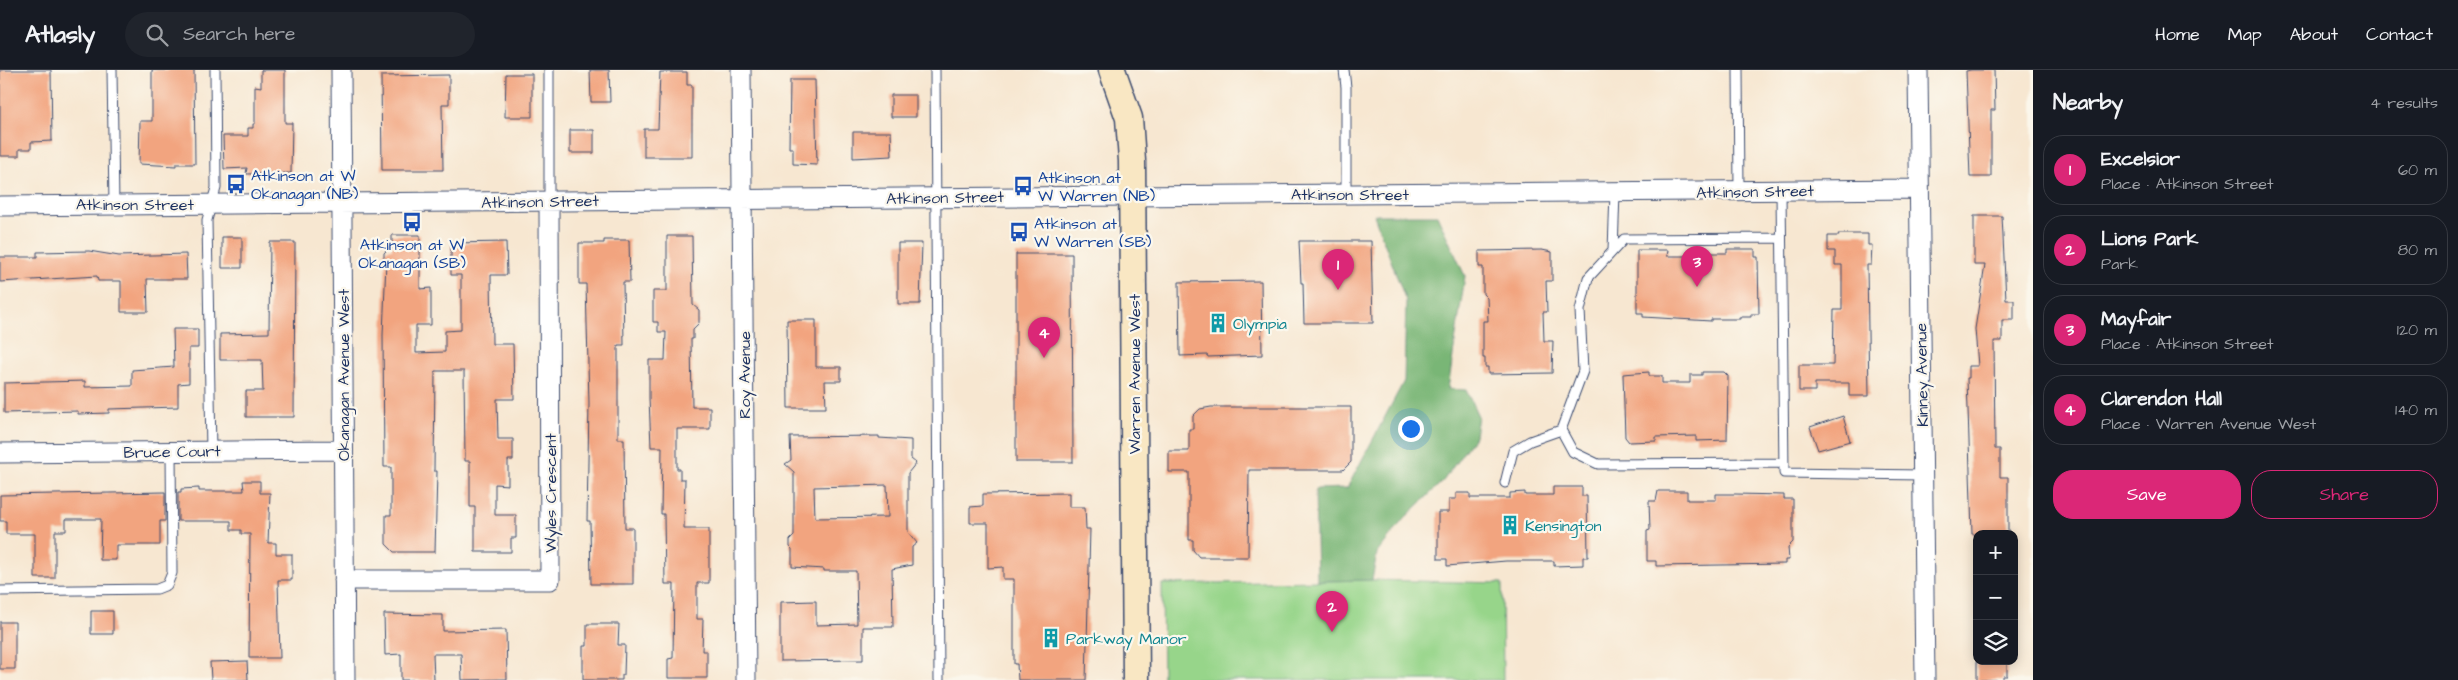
<!DOCTYPE html>
<meta charset="utf-8">
<style>
body{margin:0;font-family:"Architects Daughter",sans-serif;background:#20242c;color:#f1f3f6}
.controls{position:absolute;right:15px;bottom:15px;display:grid;overflow:hidden;border-radius:10px;box-shadow:0 2px 12px #0003}
.controls button{width:45px;height:45px;display:grid;place-items:center;padding:0;border:0;border-bottom:1px solid #363941;background:#171b24;color:#f1f3f6;font:25px sans-serif}
.you{position:absolute;left:1410px;top:358px;width:18px;height:18px;margin:-12px;border:4px solid #fff;border-radius:50%;background:#1a73e8;box-shadow:0 0 0 8px #1a73e833}
.badge{display:grid;place-items:center;width:32px;height:32px;border-radius:50%;background:#db2777;color:#fff;font-size:16px;font-weight:700}
.pin{position:absolute;translate:-50% -41px;filter:drop-shadow(0 1px 2px #0008)}
.pin::after{content:'';position:absolute;top:26px;width:18px;height:15px;background:inherit;clip-path:polygon(0 0,100% 0,50% 100%)}
.list{margin:0;padding:0;list-style:none}
h2{display:flex;justify-content:space-between;align-items:center;height:65px;margin:0;padding:0 20px;font-size:21px}
h2 small{font-size:16px;font-weight:400;color:#9ea1a6}
.list li{display:grid;grid-template-columns:32px 1fr auto;gap:15px;align-items:center;box-sizing:border-box;height:70px;margin:0 10px 10px;padding:0 10px;border:1px solid #363941;border-radius:20px}
.list b{display:block;font-size:19px;white-space:nowrap}
.list p{margin:0;font-size:16px;white-space:nowrap;color:#9ea1a6}
.list em{font-size:16px;font-style:normal;color:#9ea1a6}
.actions{display:flex;gap:10px;padding:15px 20px}
.actions a{flex:1;padding:11px 0;border:1px solid #db2777;border-radius:20px;text-align:center;font-size:18px;color:#db2777}
.actions .main{background:#db2777;color:#fff}
.icon{flex:none;width:28px;height:28px;fill:none;stroke:currentColor;stroke-width:2;stroke-linecap:round;stroke-linejoin:round}
.map{position:relative;flex:none;width:2033px;height:610px;overflow:hidden}
header{display:flex;align-items:center;gap:30px;box-sizing:border-box;height:70px;padding:0 25px;background:#171b24;border-bottom:1px solid #363941}
header strong{font-size:24px}
nav{display:flex;gap:28px;margin-inline-start:auto;font-size:18px}
.search{width:350px;height:45px;background:#20242c;display:flex;align-items:center;gap:12px;box-sizing:border-box;padding:0 18px;border-radius:28px;color:#9ea1a6;font-size:19px}
main{display:flex}
aside{flex:1;background:#171b24}
.map>svg:first-child{display:block}
.green{fill:#97d58a;stroke:#598274}
.forest{fill:#79b676;stroke:#4a726a}
.building{fill:#f2a47f;fill-rule:evenodd}
.lines{fill:none;stroke-linecap:round;stroke-linejoin:round}
.lane-casing{stroke:#3c4b6f;stroke-width:11}
.street-casing{stroke:#3c4b6f;stroke-width:21}
.secondary-casing{stroke:#3c4b6f;stroke-width:29}
.lane{stroke:#fff;stroke-width:9}
.street{stroke:#fff;stroke-width:19}
.secondary{stroke:#f9e7c3;stroke-width:26}
.labels{text-anchor:middle;stroke-width:4.5;stroke-linejoin:round;paint-order:stroke}
.transit-label{font-size:16px;fill:#164399;stroke:#fbf7ec;text-anchor:start}
.street-label{font-size:16px;fill:#1b2f5e;stroke:#fbf7ec}
.culture-label{font-size:16px;fill:#0d838f;stroke:#fbf7ec;text-anchor:start}
</style>
<header>
<strong>Atlasly</strong>
<div class="search"><svg class="icon" aria-label="search" viewBox="0 0 24 24"><circle cx="10" cy="10" r="6"/><path d="M15 15l6 6"/></svg>Search here</div>
<nav><a>Home</a><a>Map</a><a>About</a><a>Contact</a></nav>
</header>
<main>
<div class="map">
<svg width="2033" height="610" viewBox="0 0 2033 610">
<rect width="100%" height="100%" fill="#fbf7ec"/>
<filter id="ink" filterUnits="userSpaceOnUse"><feTurbulence type="fractalNoise" baseFrequency=".02" numOctaves="2"/><feDisplacementMap in="SourceGraphic" scale="10" xChannelSelector="R" yChannelSelector="G"/><feConvolveMatrix kernelMatrix="1 2 1 2 8 2 1 2 1" color-interpolation-filters="sRGB"/></filter>
<filter id="wash" filterUnits="userSpaceOnUse"><feTurbulence type="fractalNoise" baseFrequency=".0096" numOctaves="4" result="noise"/><feDisplacementMap in="SourceGraphic" scale="20" xChannelSelector="R" yChannelSelector="G"/><feGaussianBlur stdDeviation="1.12" result="paint"/><feColorMatrix in="noise" values="0 0 0 0 0 0 0 0 0 0 0 0 0 0 0 0 0 1.4 0 .05"/><feComposite in="paint" operator="in"/></filter>
<g filter="url(#wash)">
<rect width="100%" height="100%" fill="#f7e7d1"/>
<!-- green -->
<path class="green" d="M1372,510L1502,513L1503,610H1163L1162,514Z"/>
<!-- forest -->
<path class="forest" d="M1374,145H1437L1465,206L1448,319L1466,320L1478,346L1475,366L1443,411L1403,450L1377,483L1372,510L1317,511L1315,419L1347,418L1404,311L1406,231Z"/>
<g id="blocks">
<!-- building -->
<path class="building" d="M0,0H51L52,71L31,72V79H19V86H0Z
M152,0H194L195,94H176V96L139,94L140,51H152Z
M261,0H285V53H292L291,103L246,104L247,98L224,99L223,66H248V58H253V54H255V16L261,17Z
M590,0H609L610,32H591Z
M1971,0H1994L1995,40H1991V107H1970L1966,1Z
M660,2H687V15H692V87H644V59H658Z
M506,4H532V47H505Z
M449,5V34H442L443,100H382L381,6Z
M790,10H815L817,95L793,94V78H789Z
M891,25H916V47H891Z
M570,60H594V83H570Z
M853,62H891L892,86L853,88Z
M1974,146H2002L2006,230H2014V250H2002V271H1994L1995,379H2000V407H2008V464H1972L1967,308H1969V296H1978L1975,259L1985,195H1974Z
M1838,164H1868V175H1872L1871,195H1867L1869,326H1849V313H1815V321H1799V295H1833L1834,240H1842V195H1835V181H1828V166H1839Z
M392,165H420V219L431,218V255H416V283L445,282V261L461,260V205H451V173L506,172L507,205H491L492,274H513L514,329H497L498,369H513V390H508V415L495,414V445H516V468H511V482H475V437H470V391H465L464,301H435L434,401H437L435,482H394L386,474V445H391V397H384L383,265L386,191L384,189V183L388,179H392Z
M667,166H692L693,235L699,240V253L693,259V269H691L692,337H710V359H677V399H680V409H685L684,459H709V513H697V549H703L702,581H707V608H668V589L673,588L674,514H665L664,444H661L662,377H651L649,328V290H665L666,262H658V252H653V221H667Z
M222,167H242V198H222Z
M604,170H629L630,212H623L624,275H618V369H624L625,458H633V514H591L590,451H587L589,333L586,214H579V173H604Z
M1299,171H1371L1373,253H1304L1303,213H1301Z
M270,172H295L294,347H246V321H263L262,290H220V264L269,263Z
M898,173H922L920,234H898Z
M1727,179H1755V187H1758L1759,244H1751V247H1740V249H1711V251L1643,247V243H1637V180H1668L1667,186H1697V183H1727Z
M1542,180L1552,182V211H1546L1547,242H1543L1544,271H1553L1552,303L1488,304V297H1485V288H1483V251H1488L1487,228L1483,224V197H1479V181Z
M89,181L119,186L186,184L187,209H147L148,242H121V211H98L97,206L0,212V187H37V182Z
M1016,184H1072L1073,392H1016Z
M1261,211L1262,285L1208,287L1207,285L1180,286L1179,212Z
M787,250H816V297H841V311H825L826,338H788Z
M173,259H198V278H189V313L178,314V337L109,339V343L78,344V341L4,343V313L85,311V317L132,316V300L174,297Z
M1649,302V306H1662V313H1690V305H1702V302H1724L1728,306L1727,370L1696,371V366L1656,367V371L1629,372L1625,367L1623,304Z
M1211,337H1351V392L1343,400H1249L1248,487H1199L1193,480V470H1189V402H1169V381H1189V359H1193V346L1200,339Z
M1843,346L1850,371L1818,380L1810,357Z
M879,366V368L911,370V389L916,393L908,403V462L917,473L912,477V495L892,499L893,557H863V590L780,591V532L816,531V555L857,554L856,501H824V499L792,497V479L790,477V470L794,466V402L785,394L791,390L790,367ZM887,415L888,447L815,448L814,417Z
M243,411H260V423H270L268,473H276V484H292V510H278L280,588H249L250,464H241V460H231V451H178V422H181V419L199,418V421H244Z
M1553,417H1582V426H1587L1588,487H1583V495L1554,496V491H1506L1447,496V489H1438V442H1449V429H1456V423H1470V428H1510V423L1525,422V425H1553Z
M1658,421H1687V430H1716V424H1736L1784,425V429H1793V472L1788,477L1789,490H1785V494L1656,496V491H1647V461L1650,460L1649,431H1656Z
M165,422V451H160V475H116V490H100L101,449H66V461H55V508H35V464H6V451H0V425Z
M1069,423V437H1085L1086,459H1090L1086,610H1018L1017,594H1014V509H1003V497L988,498V453H970V437L983,436V424Z
M91,541H113V564H91Z
M384,544L443,545V561L506,560L507,609L462,610L461,584H433L434,610H401V584L385,585Z
M0,552H15V599H0Z
M587,554H619L618,575H625L624,605H622V610H583V576H587Z
M247,591L248,610H211L210,592Z
M1977,591H2007V606H2003V610H1977Z"/>
</g>
</g>
<g filter="url(#ink)">
<use href="#blocks" fill-opacity="0" stroke="#3c4b6f" stroke-width="1"/>
<g class="lines">
<defs>
<path id="lane" d="M112,0L114,135
M935,0L939,610
M1344,0L1346,17V124
M1738,0L1739,121
M1781,121L1784,403L1922,405
M549,131V0
M1780,168L1624,169L1588,208L1580,240L1583,301L1561,360L1573,382L1598,394L1784,393
M1613,181L1615,122
M211,381L207,150L216,118L215,0
M1505,413L1513,381L1530,371L1561,360
M0,521L157,519L167,515L172,503L171,381"/>
<path id="street" d="M341,0L345,610
M741,0L746,610
M1918,0L1925,610
M0,136L1919,119
M0,383L343,380
M344,510H550L549,131"/>
<path id="secondary" d="M1112,0L1129,48L1132,91L1136,610"/>
</defs>
<!-- lane casing -->
<use href="#lane" class="lane-casing"/>
<!-- street casing -->
<use href="#street" class="street-casing"/>
<!-- secondary casing -->
<use href="#secondary" class="secondary-casing"/>
<!-- lane -->
<use href="#lane" class="lane"/>
<!-- street -->
<use href="#street" class="street"/>
<!-- secondary -->
<use href="#secondary" class="secondary"/>
</g>
</g>
<!-- icons -->
<defs>
<symbol id="bus-bare" viewBox="-9 -9 18 18"><path d="M-5-6H5V4H4V6H2V4H-2V6H-4V4H-5ZM-3.5-4V0h7V-4ZM-3.5 1.2v1.5H-2V1.2ZM2 1.2v1.5H3.5V1.2Z" fill="#1a4fb4" stroke="#fbf7ec" stroke-width="2.5" paint-order="stroke"/></symbol>
<symbol id="building-bare" viewBox="-9 -9 18 18"><path d="M-4-6H4V6H1V3H-1V6H-4ZM-2.5-4.3h1.7v1.8h-1.7ZM.8-4.3h1.7v1.8H.8ZM-2.5-1h1.7V.8h-1.7ZM.8-1h1.7V.8H.8Z" fill="#0f9aa8" stroke="#fbf7ec" stroke-width="2.5" paint-order="stroke"/></symbol>
</defs>
<g fill-rule="evenodd">
<use href="#bus-bare" x="222" y="100" width="28" height="28"/>
<use href="#bus-bare" x="1009" y="102" width="28" height="28"/>
<use href="#bus-bare" x="398" y="138" width="28" height="28"/>
<use href="#bus-bare" x="1005" y="148" width="28" height="28"/>
<use href="#building-bare" x="1204" y="239" width="28" height="28"/>
<use href="#building-bare" x="1496" y="441" width="28" height="28"/>
<use href="#building-bare" x="1037" y="554" width="28" height="28"/>
</g>
<g class="labels">
<!-- transit labels -->
<g class="transit-label">
<text x="251" y="111">Atkinson at W<tspan x="251" dy="18">Okanagan (NB)</tspan></text>
<text x="1038" y="113">Atkinson at<tspan x="1038" dy="18">W Warren (NB)</tspan></text>
<text x="1034" y="159">Atkinson at<tspan x="1034" dy="18">W Warren (SB)</tspan></text>
<text x="412" y="180" text-anchor="middle">Atkinson at W<tspan x="412" dy="18">Okanagan (SB)</tspan></text>
</g>
<!-- street labels -->
<g class="street-label">
<text transform="translate(1755 121) rotate(-1)" y="6">Atkinson Street</text>
<text x="1350" y="130">Atkinson Street</text>
<text transform="translate(945 127) rotate(-1)" y="6">Atkinson Street</text>
<text transform="translate(540 131) rotate(-1)" y="6">Atkinson Street</text>
<text x="135" y="140">Atkinson Street</text>
<text transform="translate(1134 304) rotate(-90)" y="6">Warren Avenue West</text>
<text transform="translate(343 305) rotate(-90)" y="6">Okanagan Avenue West</text>
<text transform="translate(744 305) rotate(-90)" y="6">Roy Avenue</text>
<text transform="translate(1921 305) rotate(-91)" y="6">Kinney Avenue</text>
<text transform="translate(172 381) rotate(-1)" y="6">Bruce Court</text>
<text transform="translate(550 423) rotate(-90)" y="6">Wyles Crescent</text>
</g>
<!-- culture labels -->
<g class="culture-label">
<text x="1233" y="259">Olympia</text>
<text x="1525" y="461">Kensington</text>
<text x="1066" y="574">Parkway Manor</text>
</g>
</g>
</svg>
<div class="controls">
<button>+</button>
<button>−</button>
<button><svg class="icon" aria-label="layers" viewBox="0 0 24 24"><path d="M12 4l9 5-9 5-9-5zM3 14l9 5 9-5"/></svg></button>
</div>
<div class="you"></div>
<div class="pin badge" style="left:1338px;top:220px">1</div>
<div class="pin badge" style="left:1332px;top:562px">2</div>
<div class="pin badge" style="left:1697px;top:217px">3</div>
<div class="pin badge" style="left:1044px;top:288px">4</div>
</div>
<aside>
<h2>Nearby<small>4 results</small></h2>
<ul class="list">
<li><span class="badge">1</span><div><b>Excelsior</b><p>Place · Atkinson Street</p></div><em>60 m</em></li>
<li><span class="badge">2</span><div><b>Lions Park</b><p>Park</p></div><em>80 m</em></li>
<li><span class="badge">3</span><div><b>Mayfair</b><p>Place · Atkinson Street</p></div><em>120 m</em></li>
<li><span class="badge">4</span><div><b>Clarendon Hall</b><p>Place · Warren Avenue West</p></div><em>140 m</em></li>
</ul>
<div class="actions"><a class="main">Save</a><a>Share</a></div>
</aside>
</main>
